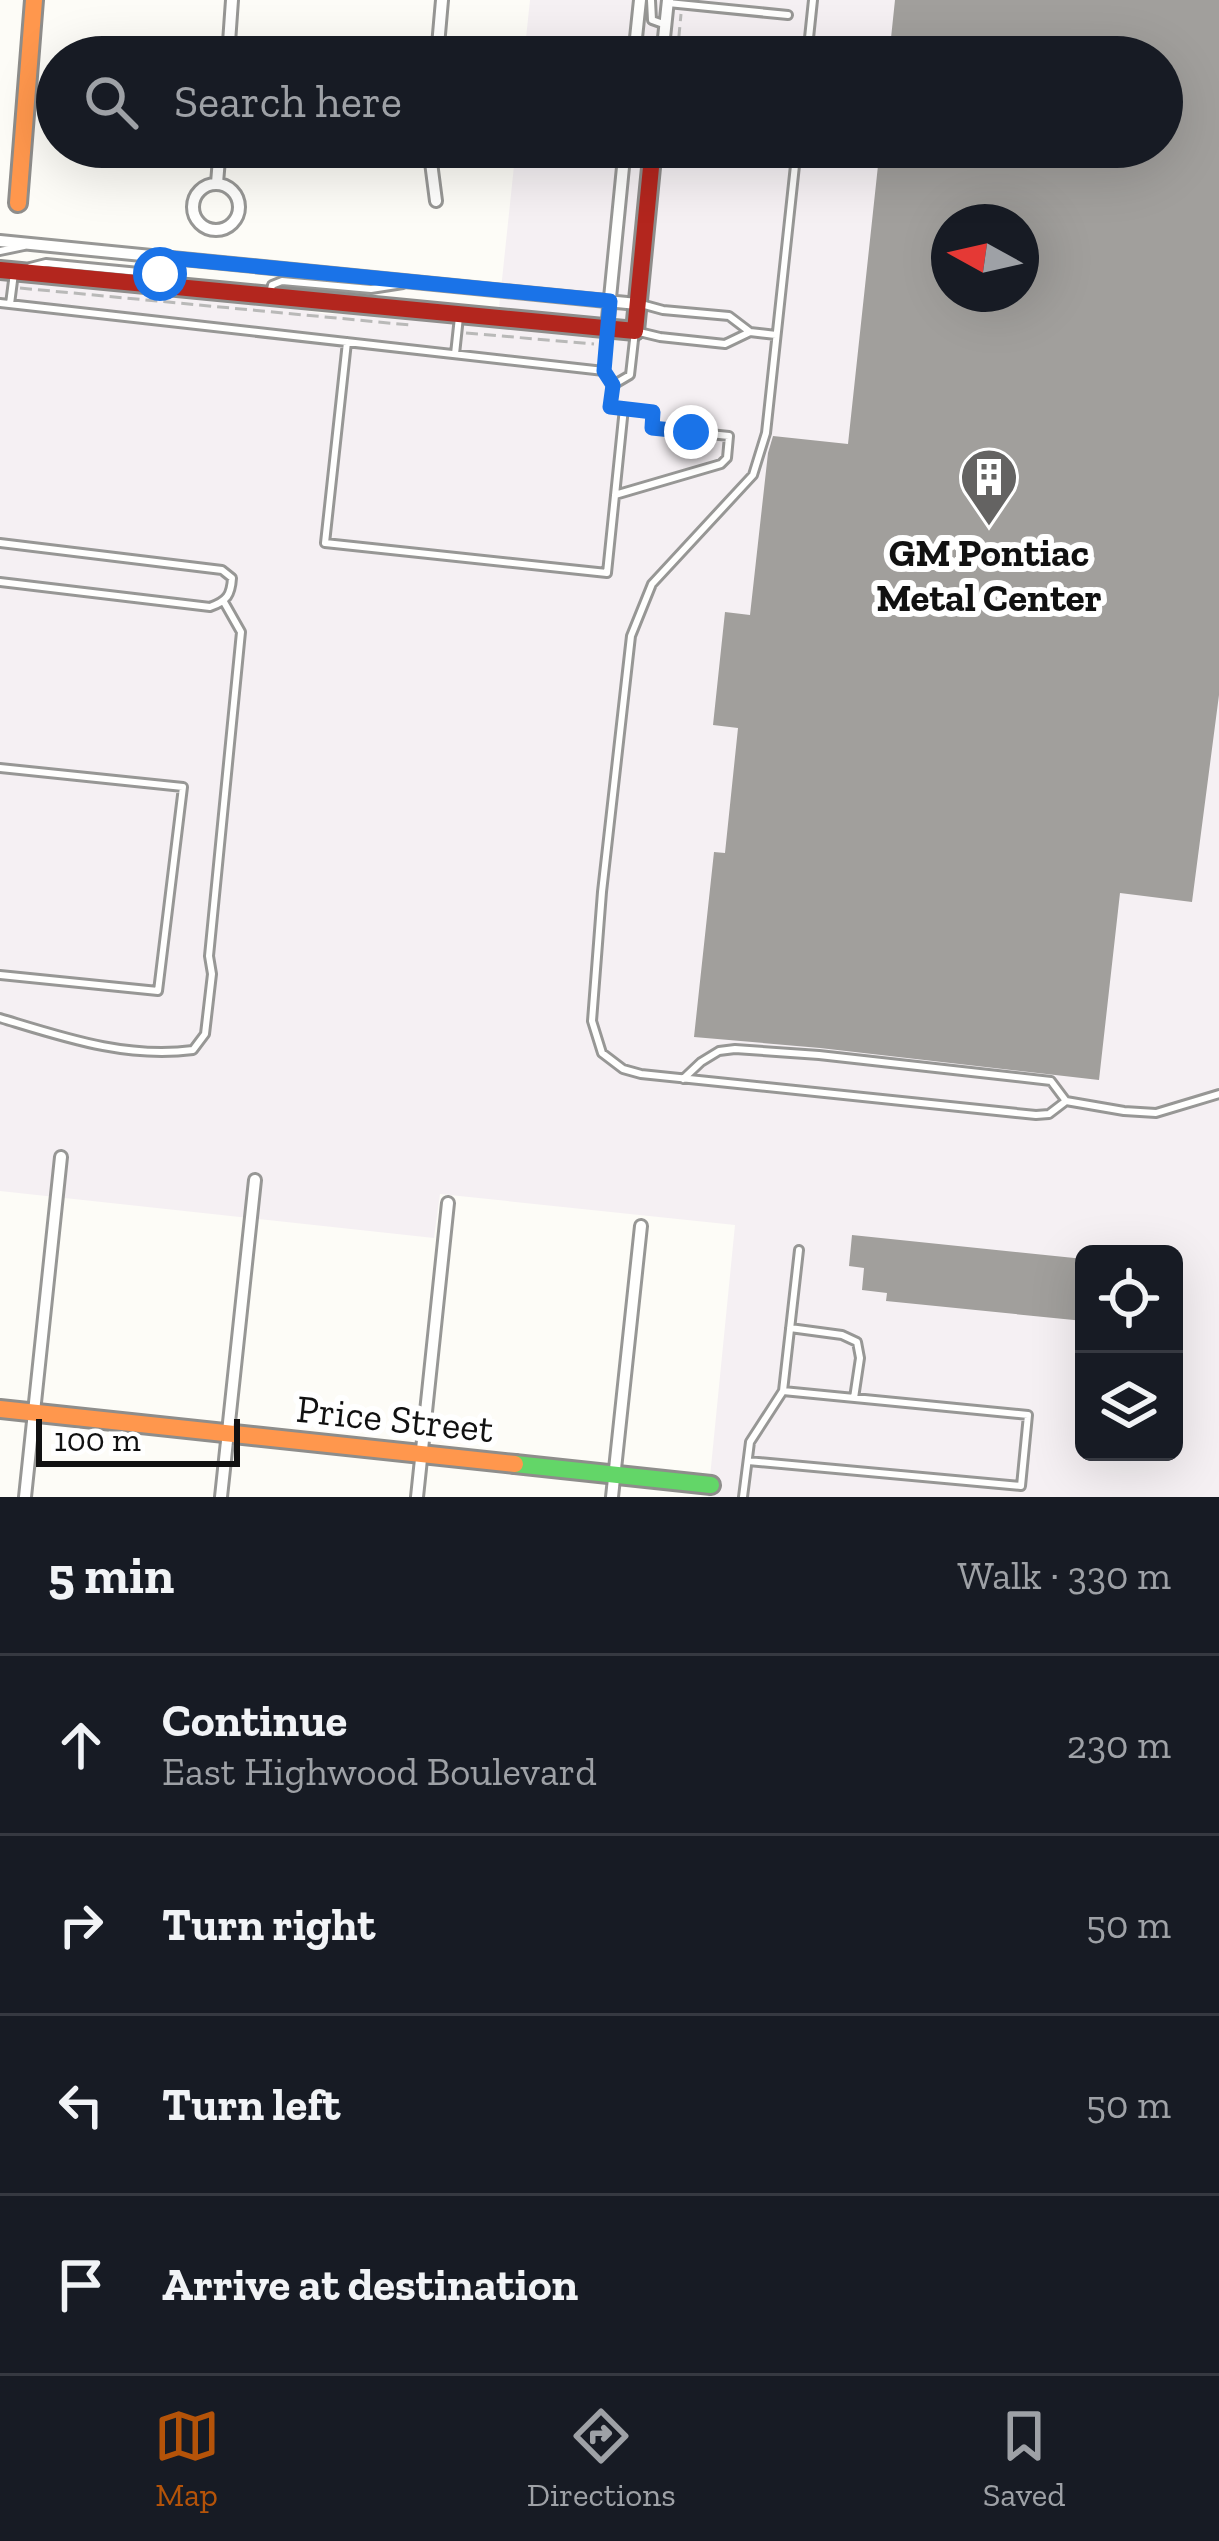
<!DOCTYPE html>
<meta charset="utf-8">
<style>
body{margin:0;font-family:"Zilla Slab",serif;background:#242831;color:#f1f3f6}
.controls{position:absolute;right:36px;bottom:36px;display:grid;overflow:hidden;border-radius:18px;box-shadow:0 12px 48px #0002}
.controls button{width:108px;height:108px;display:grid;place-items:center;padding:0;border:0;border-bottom:3px solid #363941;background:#171b24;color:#f1f3f6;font:60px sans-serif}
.compass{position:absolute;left:931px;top:204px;width:108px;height:108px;border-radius:50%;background:#171b24;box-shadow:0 12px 48px #0002;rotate:278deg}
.scale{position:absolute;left:36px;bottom:30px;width:204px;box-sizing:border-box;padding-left:12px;border:6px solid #111;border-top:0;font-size:33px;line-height:42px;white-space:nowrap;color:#111;-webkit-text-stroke:9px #fff;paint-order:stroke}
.stop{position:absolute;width:36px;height:36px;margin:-27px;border:9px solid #1a73e8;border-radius:50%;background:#fff}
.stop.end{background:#1a73e8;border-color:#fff;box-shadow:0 3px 12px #0008}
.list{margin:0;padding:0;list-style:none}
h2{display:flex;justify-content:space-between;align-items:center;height:156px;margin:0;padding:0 48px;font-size:51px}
h2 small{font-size:39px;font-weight:400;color:#9ea1a6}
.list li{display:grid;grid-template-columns:78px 1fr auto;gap:36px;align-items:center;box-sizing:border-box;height:180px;padding:0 48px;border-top:3px solid #363941}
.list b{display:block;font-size:45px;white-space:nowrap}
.list p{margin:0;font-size:39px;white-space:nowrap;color:#9ea1a6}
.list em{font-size:39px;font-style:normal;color:#9ea1a6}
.icon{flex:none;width:66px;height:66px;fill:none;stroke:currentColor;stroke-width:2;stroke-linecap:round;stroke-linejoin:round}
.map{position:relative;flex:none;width:1219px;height:1497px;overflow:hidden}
.search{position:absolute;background:#171b24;box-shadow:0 12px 48px #0002;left:36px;right:36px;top:36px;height:132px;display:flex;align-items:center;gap:30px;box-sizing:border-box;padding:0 42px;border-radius:66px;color:#9ea1a6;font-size:45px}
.sheet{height:876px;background:#171b24}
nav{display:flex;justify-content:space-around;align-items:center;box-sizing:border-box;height:168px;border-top:3px solid #363941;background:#171b24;font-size:33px;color:#9ea1a6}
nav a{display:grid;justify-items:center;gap:6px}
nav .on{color:#b45309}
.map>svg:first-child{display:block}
.industrial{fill:#f5f0f3;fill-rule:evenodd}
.building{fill:#a19f9c;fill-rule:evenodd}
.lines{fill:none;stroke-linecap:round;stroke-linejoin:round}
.lane-casing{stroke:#979795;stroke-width:12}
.street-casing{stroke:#979795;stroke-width:16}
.fast-casing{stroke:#8e8d8b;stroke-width:22}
.slow-casing{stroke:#8e8d8b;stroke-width:22}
.jam-casing{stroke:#8e8d8b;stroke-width:22}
.path{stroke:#b9b9b8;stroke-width:3;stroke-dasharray:12 6;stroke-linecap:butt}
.lane{stroke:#fffffe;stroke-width:6}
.street{stroke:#fffffe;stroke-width:10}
.fast{stroke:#63d668;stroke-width:16}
.slow{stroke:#ff974d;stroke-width:16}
.jam{stroke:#b3261e;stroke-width:16}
.route{stroke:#1a73e8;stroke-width:15}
.labels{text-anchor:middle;stroke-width:12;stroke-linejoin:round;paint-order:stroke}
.poi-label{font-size:39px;font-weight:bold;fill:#111;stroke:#fff}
.street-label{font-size:39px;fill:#111;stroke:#fff}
</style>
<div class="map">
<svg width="1219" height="1497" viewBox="0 0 1219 1497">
<rect width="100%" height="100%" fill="#fdfcf7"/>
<!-- industrial -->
<path class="industrial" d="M530,0H1219V1497H708L735,1225L440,1194L434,1238L0,1191V279L259,303L325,314H366L497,327L516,147H1162V57H524ZM949,222H1021V294H949ZM1084,1254H1174V1452H1084Z"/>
<!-- building -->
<path class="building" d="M895,0H1219V695L1192,902L1120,893L1099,1080L820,1048L694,1037L714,852L725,853L738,728L713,725L725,612L750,615L768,453L773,436L848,444L880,147H1162V57H889ZM949,222H1021V294H949Z
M852,1235L1084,1259V1321L886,1301L887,1293L862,1290L864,1268L849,1266Z"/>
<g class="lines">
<defs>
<path id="lane" d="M651,0L652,20L666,25
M668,3L788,15
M807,57L813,0
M0,251L24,246
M30,267L46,263L160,274L169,269L171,258
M270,294L272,285L282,281L371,289L403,284
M0,303L604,371
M10,304L14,273
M641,304L663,310L729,316L750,332L776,335
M607,332L604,371L612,385L610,407L653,412L652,428L729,436L727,458L721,464L615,495
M347,342L325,543L607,573L624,408
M455,354L459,317
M613,385L630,375L635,331L660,337L725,344L750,332
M0,543L222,570L232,578C231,595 227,601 210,607L0,582
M0,768L183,787L158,991L0,975
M0,1018C63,1037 126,1059 193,1050L205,1034L212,974L209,956L241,632L224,602
M683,1079L701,1062L719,1051L735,1049L819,1055L1051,1081L1066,1101L1049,1114L1036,1115L641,1074L623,1069L602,1053L592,1021L602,892L631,636L652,584L753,475L766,433L797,147
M1066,1101L1124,1111L1156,1113L1219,1094
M790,1328L842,1335L857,1342L860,1358L854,1398
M783,1391L799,1250
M743,1497L750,1442L783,1391L1028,1415L1021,1486L748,1461"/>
<path id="street" d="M228,57L232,0
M437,57L442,0
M634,57L640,0
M662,57L668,0
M429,147L436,201
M217,183L220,147
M193 207a23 23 0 1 1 46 0a23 23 0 1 1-46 0Z
M0,241L637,304
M607,328L625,147
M25,1497L61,1157
M221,1497L255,1180
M417,1497L448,1203
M612,1497L641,1226"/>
<path id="fast" d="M515,1464L711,1485"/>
<path id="slow" d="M18,203L34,0
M0,1409L515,1464"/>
<path id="jam" d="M0,270L635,331L653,147"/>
</defs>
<!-- lane casing -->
<use href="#lane" class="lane-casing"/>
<!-- street casing -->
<use href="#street" class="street-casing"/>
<!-- fast casing -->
<use href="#fast" class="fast-casing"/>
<!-- slow casing -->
<use href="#slow" class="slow-casing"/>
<!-- jam casing -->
<use href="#jam" class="jam-casing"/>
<!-- path -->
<path class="path" d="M677,57L681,14
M20,288L410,325
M466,333L594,344"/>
<!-- lane -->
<use href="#lane" class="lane"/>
<!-- street -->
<use href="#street" class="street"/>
<!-- fast -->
<use href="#fast" class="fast"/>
<!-- slow -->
<use href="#slow" class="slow"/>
<!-- jam -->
<use href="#jam" class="jam"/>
</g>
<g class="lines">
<!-- route -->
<path class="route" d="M160,274L169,269L171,258L610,301L604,371L613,385L610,407L653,412L652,428L691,432"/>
</g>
<!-- icons -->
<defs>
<symbol id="building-pin" viewBox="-11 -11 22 30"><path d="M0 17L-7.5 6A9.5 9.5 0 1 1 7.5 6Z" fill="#646362" stroke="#fff"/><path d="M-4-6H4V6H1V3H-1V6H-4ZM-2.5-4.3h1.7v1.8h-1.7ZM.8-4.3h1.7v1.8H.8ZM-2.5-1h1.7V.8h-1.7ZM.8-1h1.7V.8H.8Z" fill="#fff"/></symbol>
</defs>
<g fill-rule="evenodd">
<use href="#building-pin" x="956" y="444" width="66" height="90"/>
</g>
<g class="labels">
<!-- poi labels -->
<g class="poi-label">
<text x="989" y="566">GM Pontiac<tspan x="989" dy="45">Metal Center</tspan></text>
</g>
<!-- street labels -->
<g class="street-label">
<text transform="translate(395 1418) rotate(6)" y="14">Price Street</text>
</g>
</g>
</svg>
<div class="controls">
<button><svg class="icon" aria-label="locate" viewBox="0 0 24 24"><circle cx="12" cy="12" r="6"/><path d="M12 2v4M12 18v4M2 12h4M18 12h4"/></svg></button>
<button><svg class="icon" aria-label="layers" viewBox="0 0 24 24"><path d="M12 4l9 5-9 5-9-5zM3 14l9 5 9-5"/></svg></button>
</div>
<svg class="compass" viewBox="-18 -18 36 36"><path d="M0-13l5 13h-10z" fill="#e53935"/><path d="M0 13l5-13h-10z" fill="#9ea1a6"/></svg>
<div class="scale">100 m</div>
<div class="stop" style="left:160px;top:274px"></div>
<div class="stop end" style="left:691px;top:432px"></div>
<div class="search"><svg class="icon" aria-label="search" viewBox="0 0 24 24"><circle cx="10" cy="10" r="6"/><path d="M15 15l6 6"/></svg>Search here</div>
</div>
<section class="sheet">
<h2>5 min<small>Walk · 330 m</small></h2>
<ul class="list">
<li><svg class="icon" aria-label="ahead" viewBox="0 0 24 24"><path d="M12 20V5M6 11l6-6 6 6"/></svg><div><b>Continue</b><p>East Highwood Boulevard</p></div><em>230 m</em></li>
<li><svg class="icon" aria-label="right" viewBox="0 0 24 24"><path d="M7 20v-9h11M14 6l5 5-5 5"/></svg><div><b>Turn right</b></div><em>50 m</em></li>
<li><svg class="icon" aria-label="left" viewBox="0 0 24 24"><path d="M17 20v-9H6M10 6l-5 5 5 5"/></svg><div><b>Turn left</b></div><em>50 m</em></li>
<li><svg class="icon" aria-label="arrive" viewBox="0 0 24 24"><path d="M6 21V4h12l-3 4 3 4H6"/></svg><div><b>Arrive at destination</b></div></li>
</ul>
</section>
<nav>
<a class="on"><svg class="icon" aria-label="map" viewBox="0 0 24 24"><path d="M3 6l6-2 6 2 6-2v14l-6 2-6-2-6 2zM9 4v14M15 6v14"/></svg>Map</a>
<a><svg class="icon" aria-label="directions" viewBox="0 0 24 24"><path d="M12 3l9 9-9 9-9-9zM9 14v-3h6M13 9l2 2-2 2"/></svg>Directions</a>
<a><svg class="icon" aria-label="saved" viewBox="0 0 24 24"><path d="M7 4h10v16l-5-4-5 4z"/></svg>Saved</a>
</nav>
